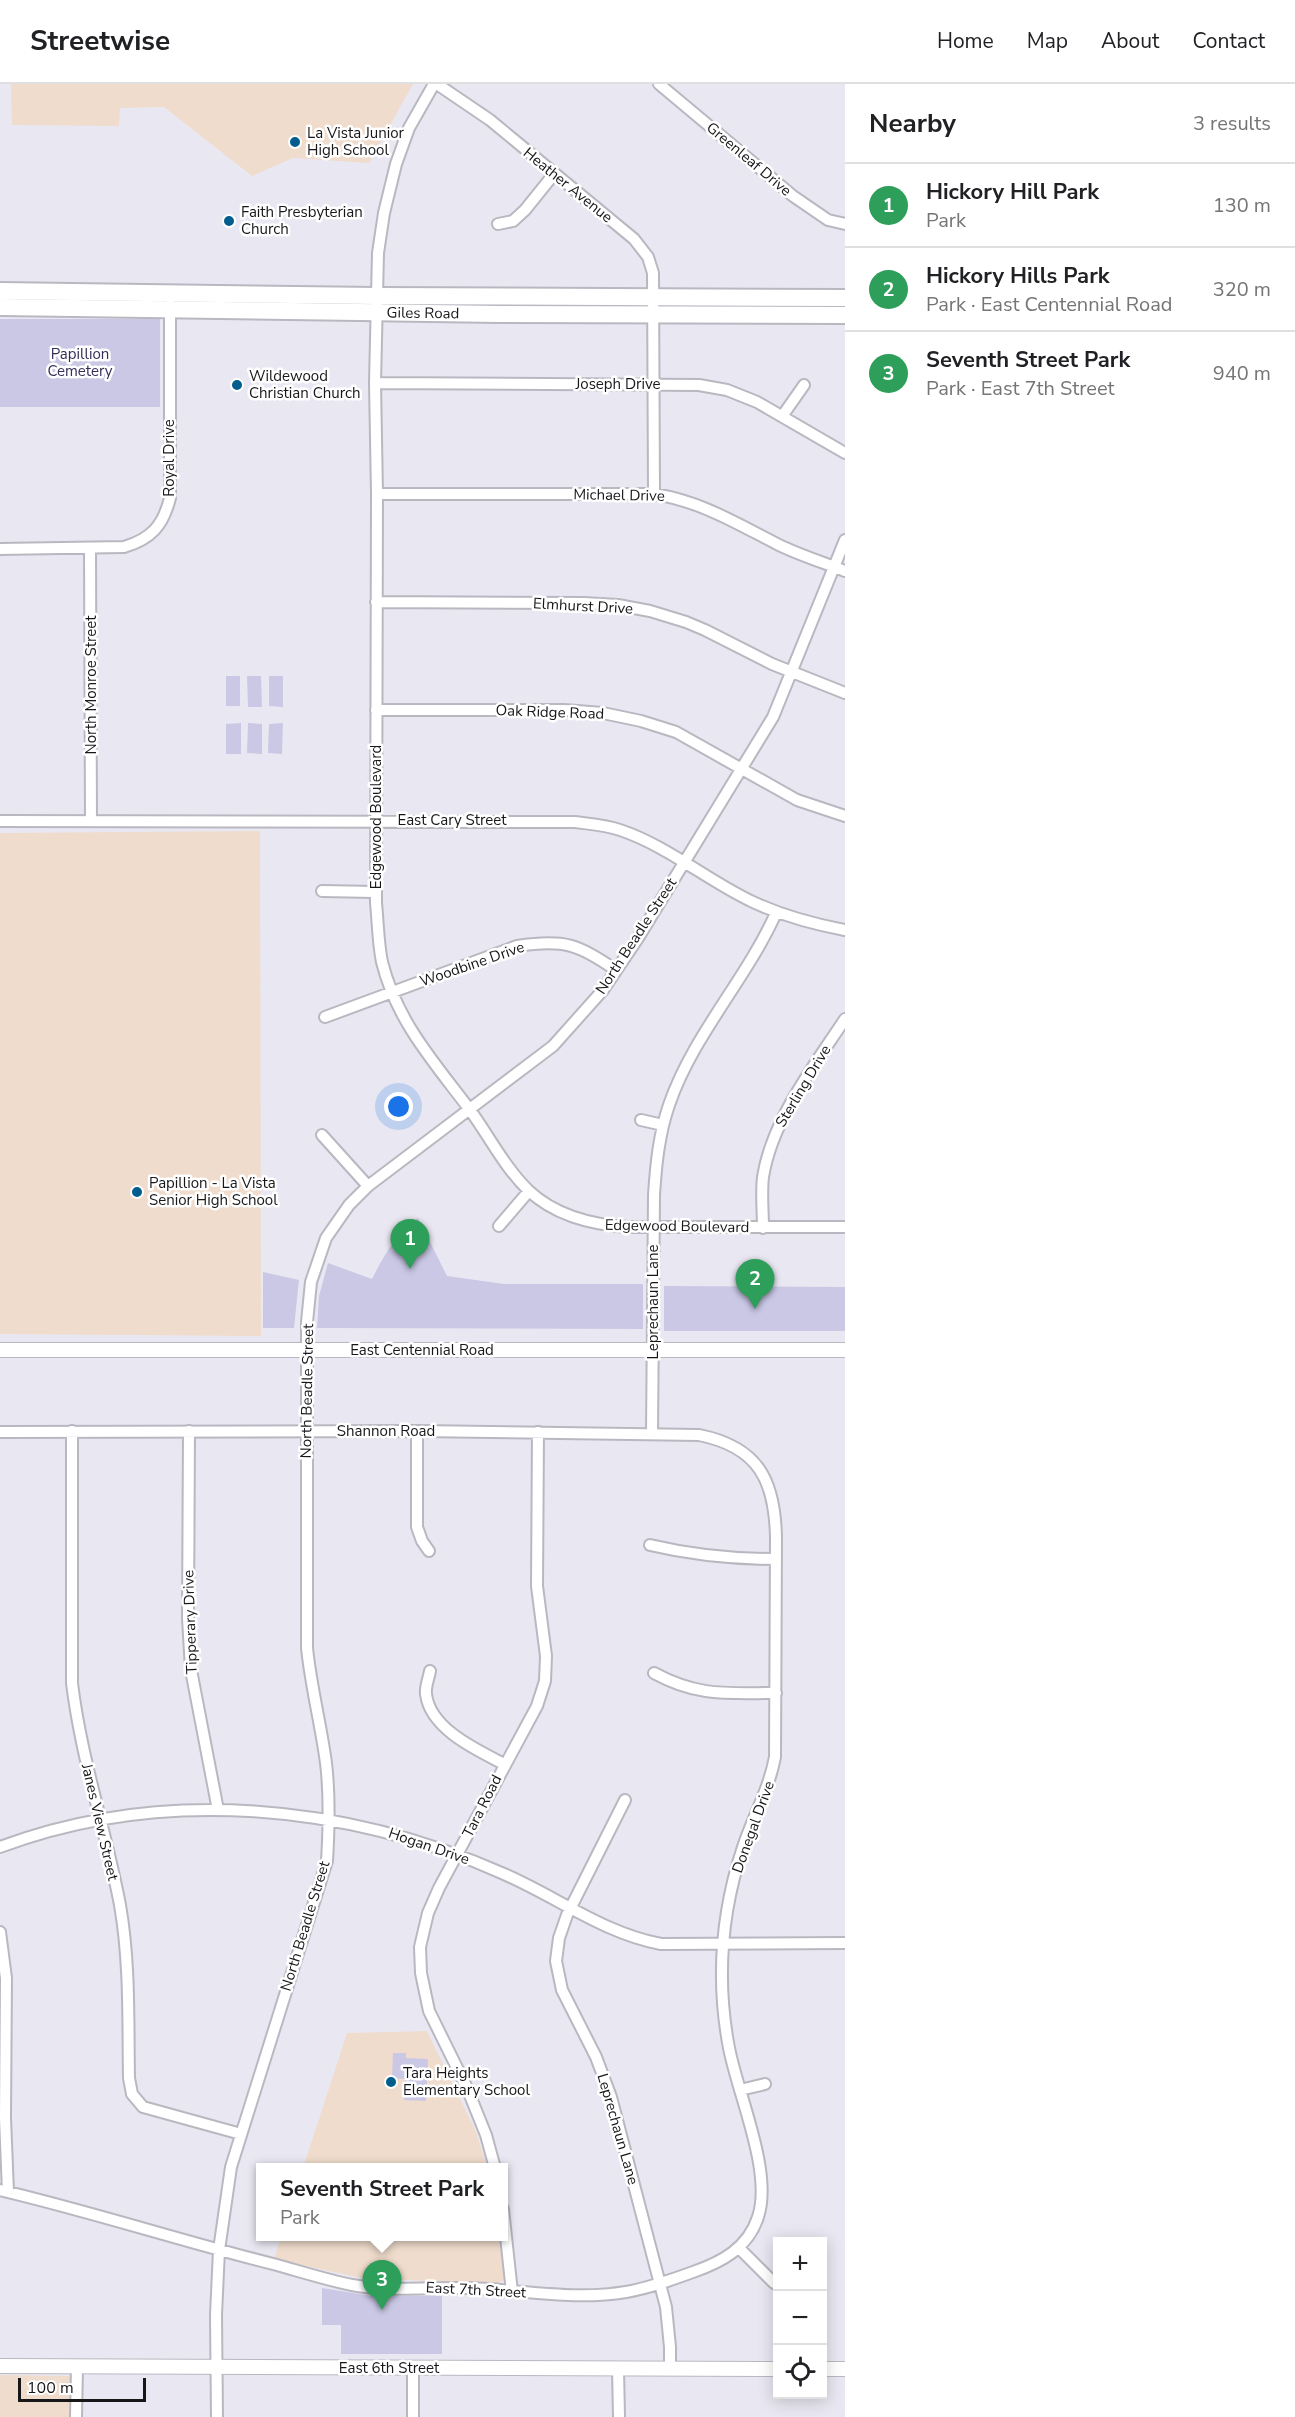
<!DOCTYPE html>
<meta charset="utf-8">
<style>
body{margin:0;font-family:"Nunito Sans",sans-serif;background:#f6f6f6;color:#202124}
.controls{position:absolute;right:18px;bottom:18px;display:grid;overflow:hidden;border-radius:0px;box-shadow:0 3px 15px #0003}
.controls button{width:54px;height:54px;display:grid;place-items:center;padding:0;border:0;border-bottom:2px solid #e0e0e0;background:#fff;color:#202124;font:30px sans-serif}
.scale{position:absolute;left:18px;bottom:15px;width:128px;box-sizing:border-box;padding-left:6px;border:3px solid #17171a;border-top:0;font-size:16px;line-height:21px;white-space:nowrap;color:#17171a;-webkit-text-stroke:4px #fff;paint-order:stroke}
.you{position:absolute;left:399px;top:1023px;width:21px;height:21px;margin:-15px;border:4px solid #fff;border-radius:50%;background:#1a73e8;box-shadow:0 0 0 9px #1a73e833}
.badge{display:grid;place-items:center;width:39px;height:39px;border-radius:50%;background:#005d8d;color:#fff;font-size:20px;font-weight:700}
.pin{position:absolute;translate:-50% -50px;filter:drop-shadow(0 2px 3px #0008)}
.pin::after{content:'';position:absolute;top:32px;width:21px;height:18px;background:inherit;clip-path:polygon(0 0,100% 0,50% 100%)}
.popup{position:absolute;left:256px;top:2079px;width:252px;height:78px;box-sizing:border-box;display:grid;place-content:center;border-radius:0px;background:#fff;filter:drop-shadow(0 2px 4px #0005);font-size:20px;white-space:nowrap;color:#757577}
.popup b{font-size:22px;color:#202124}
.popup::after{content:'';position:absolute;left:50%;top:100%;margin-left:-12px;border:12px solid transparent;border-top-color:#fff}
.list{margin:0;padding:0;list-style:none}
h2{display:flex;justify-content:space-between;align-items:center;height:78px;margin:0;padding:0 24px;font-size:26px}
h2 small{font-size:20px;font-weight:400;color:#757577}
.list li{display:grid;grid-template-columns:39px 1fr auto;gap:18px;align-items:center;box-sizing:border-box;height:84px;padding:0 24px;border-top:2px solid #e0e0e0}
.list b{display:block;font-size:22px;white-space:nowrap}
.list p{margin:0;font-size:20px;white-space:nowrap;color:#757577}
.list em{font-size:20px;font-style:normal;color:#757577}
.icon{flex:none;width:33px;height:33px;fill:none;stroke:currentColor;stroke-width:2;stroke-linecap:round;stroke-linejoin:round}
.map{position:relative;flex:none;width:845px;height:2333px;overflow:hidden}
header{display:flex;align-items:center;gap:36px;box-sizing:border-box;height:84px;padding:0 30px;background:#fff;border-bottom:2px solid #e0e0e0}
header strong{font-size:28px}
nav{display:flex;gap:33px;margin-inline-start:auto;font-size:21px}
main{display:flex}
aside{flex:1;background:#fff}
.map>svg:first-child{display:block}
.education{fill:#efdccc}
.green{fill:#cac8e5}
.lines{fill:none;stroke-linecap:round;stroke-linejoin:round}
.street-casing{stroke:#b9b8c1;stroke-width:14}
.secondary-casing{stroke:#b9b8c1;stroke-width:16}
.primary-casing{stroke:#b9b8c1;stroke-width:20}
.street{stroke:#fff;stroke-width:10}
.secondary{stroke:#fff;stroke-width:14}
.primary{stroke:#fff;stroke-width:16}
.poi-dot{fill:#005d8d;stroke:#fff;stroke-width:2}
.labels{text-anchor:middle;stroke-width:5;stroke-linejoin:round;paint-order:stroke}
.poi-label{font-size:15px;fill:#17171a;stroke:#fff;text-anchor:start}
.street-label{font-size:15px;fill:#17171a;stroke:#fff}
.park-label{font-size:15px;fill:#342e58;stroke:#fff}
</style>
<header>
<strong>Streetwise</strong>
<nav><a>Home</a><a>Map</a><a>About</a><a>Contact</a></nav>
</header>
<main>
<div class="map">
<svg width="845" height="2333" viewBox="0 0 845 2333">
<rect width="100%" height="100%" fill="#e9e8f2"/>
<!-- education -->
<path class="education" d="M11,0H413L369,79L293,74L252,92L164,23L120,24L119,42L12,41Z
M260,747L261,1252L0,1250V749Z
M427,1947L476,2048L487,2083L303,2084L347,1949Z
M281,2153H499L504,2196L497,2200L361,2194L274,2175Z
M0,2291L70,2292V2333H0Z"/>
<!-- green -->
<path class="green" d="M0,235H160V323H0Z
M226,592H240V622H226Z
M247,592H261L262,623H248Z
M269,592H283V623L269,622Z
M241,639V670H226V640Z
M248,639L262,640V670L247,669Z
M283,639L282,670L268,669L269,640Z
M418,1134L447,1192L504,1200H643V1245L317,1244L319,1212L328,1179L372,1195C384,1171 396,1150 418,1134Z
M263,1188L299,1196L294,1244H263Z
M664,1202L845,1203V1247H664Z
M393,1969H406V1974L428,1975L426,2017L404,2016L405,1995L392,1994Z
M322,2204L372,2212H442V2270H341V2241H322Z"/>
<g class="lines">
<defs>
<path id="street" d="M434,0L409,44L396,80L384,129L378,169L375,299L377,410L376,819C378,838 378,859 382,878C397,938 434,978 470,1026C489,1052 505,1084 529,1107C556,1132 593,1141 629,1143H845
M437,0L490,36L634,155L648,173L653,189L654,410
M659,0L793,112L828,136L845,140
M498,140L513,137L525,126L554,90
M375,299L699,301L727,306L757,318L845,369
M783,331L804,301
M377,410H654C700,417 736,439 777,460C799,471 822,478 845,487
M0,465L124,463C151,455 163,442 170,414V221
M90,465L91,737
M376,518L584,519L618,521L650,527L686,538L705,546L772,580L845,609
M376,626H564L603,629L641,637L676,648L797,716L845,732
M0,737L575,738C590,740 606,741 620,746C668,762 708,797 753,818C783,832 813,840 845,846
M322,807L375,808
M325,933L517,862C565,855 577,860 616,886
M641,1036L663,1041
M322,1051L368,1102
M499,1142L529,1107
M763,1144C763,1128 761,1109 763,1093C772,1036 814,982 845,935
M72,1347V1599C81,1674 106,1747 120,1821C130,1878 128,1937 129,1994L132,2010L143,2023L241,2050
M189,1347L188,1534L191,1586L218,1726
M417,1347V1443L422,1457L429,1467
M0,1348L417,1347L699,1351C759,1363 775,1397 776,1454L775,1673C769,1705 753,1733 743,1763C721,1829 716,1896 729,1964C738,2011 773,2088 758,2133C748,2164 722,2178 693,2188C671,2196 649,2204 626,2208C573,2217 519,2205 466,2204C429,2203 389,2208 352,2201C327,2196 302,2188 277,2181C185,2158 93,2128 0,2106
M652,1350L654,1111C656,1080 659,1050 669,1021C693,951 746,896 776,829
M650,1461C692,1471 733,1475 776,1475
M430,1587C429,1594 425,1602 426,1610C430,1645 477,1666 504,1680
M654,1589C698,1613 727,1609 776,1609
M625,1716L567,1831L559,1854L556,1877L562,1906L596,1973L611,2013L666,2223L670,2263V2285
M0,1763C163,1702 347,1720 504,1790C557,1813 603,1849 661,1860L845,1859
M0,1848L6,1894L5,2034L8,2108
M740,2006L765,2000
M495,2084L486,2051L467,2004L429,1927L421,1889L420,1863L428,1829L439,1804L537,1622L545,1597L546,1572L537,1502L538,1348
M503,2125L512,2208
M739,2164L774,2199
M413,2284V2333
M618,2285L619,2333
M76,2333L77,2283
M217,2333L216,2231L219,2166L231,2083L327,1777C329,1744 330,1712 326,1679C321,1641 311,1603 307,1564V1238L311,1198L326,1154L349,1121L368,1102L553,962L603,906L638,854L773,633L845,456"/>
<path id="secondary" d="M0,1266H845
M0,2282L778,2285
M822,2285H845"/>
<g id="primary">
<path d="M0,207L376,212L845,214"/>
<path id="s1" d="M0,223L499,230L845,231"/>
</g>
</defs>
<!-- street casing -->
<use href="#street" class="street-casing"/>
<!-- secondary casing -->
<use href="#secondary" class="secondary-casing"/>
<!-- primary casing -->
<use href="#primary" class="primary-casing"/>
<!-- street -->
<use href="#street" class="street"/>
<!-- secondary -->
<use href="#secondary" class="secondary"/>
<!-- primary -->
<use href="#primary" class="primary"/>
</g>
<!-- markers -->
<g class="poi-dot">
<circle cx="295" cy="58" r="6"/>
<circle cx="229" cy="137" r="6"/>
<circle cx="237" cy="301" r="6"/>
<circle cx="137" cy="1108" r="6"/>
<circle cx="391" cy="1998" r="6"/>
</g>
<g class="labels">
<!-- poi labels -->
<g class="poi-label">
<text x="307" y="54">La Vista Junior<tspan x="307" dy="17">High School</tspan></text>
<text x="241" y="133">Faith Presbyterian<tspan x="241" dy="17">Church</tspan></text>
<text x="249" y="297">Wildewood<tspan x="249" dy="17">Christian Church</tspan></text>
<text x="149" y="1104">Papillion - La Vista<tspan x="149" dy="17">Senior High School</tspan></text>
<text x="403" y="1994">Tara Heights<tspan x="403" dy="17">Elementary School</tspan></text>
</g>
<!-- street labels -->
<g class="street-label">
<text transform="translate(749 75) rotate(40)" y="5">Greenleaf Drive</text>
<text transform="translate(568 101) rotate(39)" y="5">Heather Avenue</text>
<text dy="5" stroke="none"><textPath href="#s1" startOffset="423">Giles Road</textPath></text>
<text x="618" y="305">Joseph Drive</text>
<text transform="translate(169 374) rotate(-90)" y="5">Royal Drive</text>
<text transform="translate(619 411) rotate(1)" y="5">Michael Drive</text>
<text transform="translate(583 522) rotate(3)" y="5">Elmhurst Drive</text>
<text transform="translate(91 601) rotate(-90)" y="5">North Monroe Street</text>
<text transform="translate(550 628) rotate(2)" y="5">Oak Ridge Road</text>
<text transform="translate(376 733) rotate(-90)" y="5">Edgewood Boulevard</text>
<text x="452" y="741">East Cary Street</text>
<text transform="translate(636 852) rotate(-57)" y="5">North Beadle Street</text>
<text transform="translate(472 880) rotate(-19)" y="5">Woodbine Drive</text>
<text transform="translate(803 1002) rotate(-59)" y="5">Sterling Drive</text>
<text transform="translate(677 1142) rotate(1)" y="5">Edgewood Boulevard</text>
<text transform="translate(653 1218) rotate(-90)" y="5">Leprechaun Lane</text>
<text x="422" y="1271">East Centennial Road</text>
<text transform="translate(307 1307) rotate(-89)" y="5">North Beadle Street</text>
<text x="386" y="1352">Shannon Road</text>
<text transform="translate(190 1538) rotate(-92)" y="5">Tipperary Drive</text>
<text transform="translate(482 1722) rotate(-63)" y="5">Tara Road</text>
<text transform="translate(100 1738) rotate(77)" y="5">Janes View Street</text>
<text transform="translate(753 1743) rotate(-70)" y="5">Donegal Drive</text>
<text transform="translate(429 1762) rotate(19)" y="5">Hogan Drive</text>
<text transform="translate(305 1842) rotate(-73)" y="5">North Beadle Street</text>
<text transform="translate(618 2045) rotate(74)" y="5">Leprechaun Lane</text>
<text transform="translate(476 2206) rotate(3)" y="5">East 7th Street</text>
<text x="389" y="2289">East 6th Street</text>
</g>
<!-- park labels -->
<g class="park-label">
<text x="80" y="275">Papillion<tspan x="80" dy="17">Cemetery</tspan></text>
</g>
</g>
</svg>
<div class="controls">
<button>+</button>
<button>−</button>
<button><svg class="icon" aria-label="locate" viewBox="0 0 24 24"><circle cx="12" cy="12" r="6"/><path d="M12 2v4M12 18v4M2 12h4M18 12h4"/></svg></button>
</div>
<div class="scale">100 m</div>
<div class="you"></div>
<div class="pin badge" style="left:410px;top:1185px;background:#2e9e5b">1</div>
<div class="pin badge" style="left:755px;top:1225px;background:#2e9e5b">2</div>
<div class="pin badge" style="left:382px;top:2226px;background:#2e9e5b">3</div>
<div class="popup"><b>Seventh Street Park</b>Park</div>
</div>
<aside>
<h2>Nearby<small>3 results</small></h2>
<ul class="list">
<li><span class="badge" style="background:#2e9e5b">1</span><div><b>Hickory Hill Park</b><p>Park</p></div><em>130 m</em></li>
<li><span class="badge" style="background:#2e9e5b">2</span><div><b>Hickory Hills Park</b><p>Park · East Centennial Road</p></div><em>320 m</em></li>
<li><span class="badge" style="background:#2e9e5b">3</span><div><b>Seventh Street Park</b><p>Park · East 7th Street</p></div><em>940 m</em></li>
</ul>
</aside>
</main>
